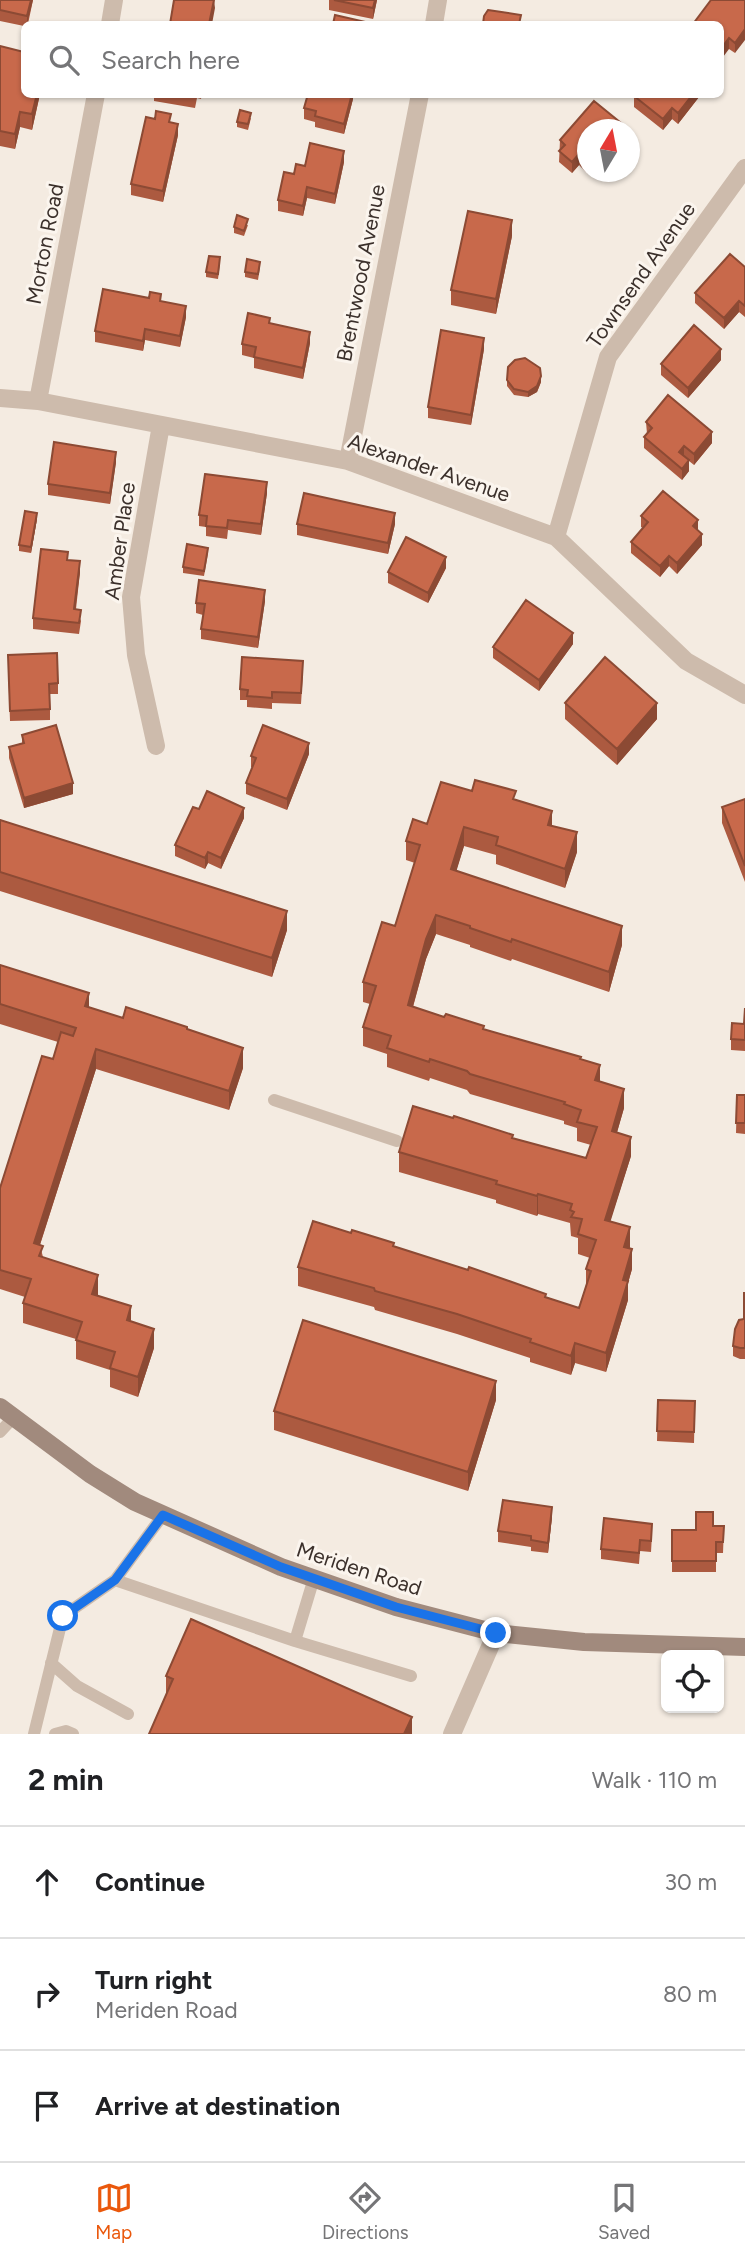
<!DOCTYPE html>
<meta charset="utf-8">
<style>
body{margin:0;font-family:Figtree,sans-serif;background:#f2f2f2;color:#202124}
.controls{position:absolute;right:21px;bottom:21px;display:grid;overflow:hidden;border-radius:10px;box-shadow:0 2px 5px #0004}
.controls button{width:63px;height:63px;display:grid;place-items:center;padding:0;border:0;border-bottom:2px solid #e0e0e0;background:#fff;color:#202124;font:35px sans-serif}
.compass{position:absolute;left:577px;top:119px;width:63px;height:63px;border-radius:50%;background:#fff;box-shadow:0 2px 5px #0004;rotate:10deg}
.stop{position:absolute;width:21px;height:21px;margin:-16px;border:5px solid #1a73e8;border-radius:50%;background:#fff}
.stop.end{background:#1a73e8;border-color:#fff;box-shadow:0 2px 7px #0008}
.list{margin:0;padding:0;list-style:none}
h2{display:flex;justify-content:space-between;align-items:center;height:91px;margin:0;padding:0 28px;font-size:30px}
h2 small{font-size:23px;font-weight:400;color:#757577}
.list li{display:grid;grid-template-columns:46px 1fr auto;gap:21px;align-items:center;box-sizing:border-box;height:112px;padding:0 28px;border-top:2px solid #e0e0e0}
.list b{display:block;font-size:26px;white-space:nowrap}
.list p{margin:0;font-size:23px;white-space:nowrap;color:#757577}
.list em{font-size:23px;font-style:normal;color:#757577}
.icon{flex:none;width:38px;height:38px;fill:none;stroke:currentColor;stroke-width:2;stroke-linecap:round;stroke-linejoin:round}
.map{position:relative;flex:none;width:745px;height:1734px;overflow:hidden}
.search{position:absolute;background:#fff;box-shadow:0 2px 5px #0004;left:21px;right:21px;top:21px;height:77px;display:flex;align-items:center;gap:18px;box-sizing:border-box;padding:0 24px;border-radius:10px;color:#757577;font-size:26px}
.sheet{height:427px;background:#fff}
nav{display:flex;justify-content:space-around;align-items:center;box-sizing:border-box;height:98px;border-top:2px solid #e0e0e0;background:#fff;font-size:19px;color:#757577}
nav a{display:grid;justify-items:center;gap:4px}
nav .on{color:#ea580c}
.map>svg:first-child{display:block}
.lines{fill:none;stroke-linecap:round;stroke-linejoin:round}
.service{stroke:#cdbbac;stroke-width:12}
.minor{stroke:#cdbbac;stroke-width:18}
.secondary{stroke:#a18a7d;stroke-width:18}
.wall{fill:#ac5a40}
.shaded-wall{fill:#8c4a34}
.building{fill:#c8694b;stroke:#8c4a34;stroke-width:2}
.route{stroke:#1a73e8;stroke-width:9}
.labels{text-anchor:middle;stroke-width:6;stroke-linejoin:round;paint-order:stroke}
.street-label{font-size:21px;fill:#3b302b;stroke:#fbf5ee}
</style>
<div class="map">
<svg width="745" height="1734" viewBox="0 0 745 1734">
<rect width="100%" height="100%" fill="#f4ebe1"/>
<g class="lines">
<!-- service -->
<path class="service" d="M274,1100L397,1141
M0,1432L13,1418
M163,1515L115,1580L295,1641L314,1578
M295,1641L411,1676
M51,1663L77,1686L128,1714
M34,1734L63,1616L115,1580
M55,1734L66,1731L73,1734"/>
<!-- minor -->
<path class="minor" d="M110,24L114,0
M434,24L438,0
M0,398L38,401L348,461L556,537L686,661L745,695
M38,401L96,94
M348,461L420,94
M556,537L608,357L745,168
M156,746L136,655L131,597L161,425
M452,1734L496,1633"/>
<!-- secondary -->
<path class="secondary" d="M0,1407L90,1474L135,1502L281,1567L396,1607L496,1633L584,1642L745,1647"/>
</g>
<!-- wall -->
<path class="wall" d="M0,0H33L28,24H24V26L0,21Z
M329,0H377L373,19L329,10Z
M711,0H745L735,53L729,49Z
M0,46L24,94H40L32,130L20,127L15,149L0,146Z
M154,94H202L201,99L197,98L195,108L154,101Z
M353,94V99L344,134L315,127V122L304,119V108Z
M699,94V97L678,124L672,119L663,130L634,107V96Z
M594,101L621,123V130H587V172H590L588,174L579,165L572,173L559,162L560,140Z
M251,118L248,130L237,127V122Z
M171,123L178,135L163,202L131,195V184Z
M344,162L335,204L307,198L303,216L278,211V200L294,174L305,166Z
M248,225L244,236L234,233V227Z
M512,236L496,314L451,305V290Z
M220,263L218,279L206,277V272Z
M260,267L258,280L245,277V272Z
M745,267V317L739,312L724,329L695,303V293Z
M161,301L186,317L180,347L145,340L143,351L95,342V331Z
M270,323L310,343L303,379L254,368V358L242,355V344Z
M484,349L471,425L428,418V407Z
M721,360L688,398L661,375V364Z
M507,380L541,382L537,392L528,397L514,395L507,386Z
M646,422L712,443L694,465L689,461V471L682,480L644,448V437L647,434Z
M116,462L110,504L48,495V484Z
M267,493L261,535L228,530L227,539L206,536V527L199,526V515Z
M641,516L698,531L702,545L677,574L669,566L660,577L631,553V542L643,528L641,527Z
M37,519L31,553L19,551V545Z
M297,524H395L388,554L297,535Z
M208,553L204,576L183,573V567Z
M68,560L80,572L76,609L81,621L79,634L33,629V618Z
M446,568L428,603L388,583V572Z
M265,601L258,648L201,639V629L203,615L196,613V603Z
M573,644L539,691L493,658V647Z
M8,666L58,683V694H50V720L10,721Z
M303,672L301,704L272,703V709L247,707V700H240V689Z
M565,703L657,719L617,765L565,719Z
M22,735L73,794L24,808L9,758V747L22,743Z
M309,754L287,810L246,794V783L253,767H251V756Z
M472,791L516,800L577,852L565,888L496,864V855L464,846L456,871L622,945L609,992L512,959L511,961L470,947V945L436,934L426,959L413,1007L581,1059L600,1081L624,1108L617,1132L631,1156L610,1221L630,1247L632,1269L628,1283V1300L606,1372L575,1363L571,1375L530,1362V1358L457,1334L375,1310L374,1307L298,1286V1267L394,1246L579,1308L586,1285V1269L590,1258L578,1254V1238L571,1236L570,1223L538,1214L537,1216L496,1203V1200L399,1172V1152L513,1138L586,1158L591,1145L577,1141V1128L564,1124V1121L470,1094L467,1090L430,1078L429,1081L387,1067V1054L363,1046V1027L370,1004L363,1002V982L395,926L415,863L406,860V841Z
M745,799V882L722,823V807Z
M199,809L244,818L221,869L208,863L205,869L175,856V845Z
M0,820L287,930L272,977L0,891Z
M0,965L89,1007L123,1018L187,1030L243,1068L229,1110L96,1069L40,1245L43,1257L98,1296L131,1321L154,1348L138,1397L110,1387V1370L76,1359V1339L23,1323V1303L25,1297L0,1289V1188L53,1059L58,1042L0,1024Z
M745,1008V1051L731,1050V1039L744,1024Z
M737,1095H745V1134L736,1133Z
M745,1293V1359H740L733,1356V1346L744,1319Z
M496,1400L468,1491L274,1430V1411Z
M658,1400L695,1401L694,1443L657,1441Z
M552,1517L548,1553L531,1551V1547L498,1542V1531Z
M713,1526H724L723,1553H716V1572H672V1530H696Z
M652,1535L651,1552L640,1551L639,1564L601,1559V1549Z
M166,1676L412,1734L166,1695Z"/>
<!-- shaded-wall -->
<path class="shaded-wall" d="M31,0H33L27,24V16Z
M214,0L215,8L212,24H209Z
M375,0H377L373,19V8Z
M745,29V40L735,53V43Z
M729,38V49L720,61V50Z
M37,94H40L32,130V114Z
M352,94H353V99L344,134V124Z
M693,94H699V97L678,124V113Z
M672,108V119L663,130V119Z
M20,112V127L15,149V134Z
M178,124V135L163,202V191Z
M344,151V162L335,204V194Z
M579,154V165L572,173V162Z
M307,187V198L303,216V206Z
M512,220V236L496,314V299Z
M739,301V312L724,329V318Z
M186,306V317L180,347V336Z
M145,329V340L143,351V341Z
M310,332V343L303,379V368Z
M484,338V349L471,425V415Z
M721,349V360L688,398V388Z
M541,376V382L537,392L528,397V392Z
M712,432V443L694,465V454Z
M684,446V457L679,452Z
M116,452V462L110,504V493Z
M689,460V471L682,480V469Z
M267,482V493L261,535V524Z
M37,513V519L31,553V547Z
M395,513V524L388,554V543Z
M698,520V531L693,526Z
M702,534V545L677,574V563Z
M669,556V566L660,577V566Z
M446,557V568L428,603V593Z
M80,561V572L74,620V609Z
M265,590V601L258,648V637Z
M573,633V644L539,691V680Z
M657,703V719L617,765V749Z
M309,743V754L287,810V799Z
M73,783V794L24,808V798Z
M244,808V818L221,869V858Z
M552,811V830L548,825Z
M464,827V846L451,889V869Z
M577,832V852L565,888V869Z
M208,852V863L205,869V858Z
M287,911V930L272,977V958Z
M436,915V934L426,959L408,1024V1005L426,939Z
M622,926V945L609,992V972Z
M89,993V1013L85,1006Z
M243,1048V1068L229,1110V1091Z
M96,1049V1069L34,1263V1243Z
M600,1065V1085L595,1080Z
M624,1089V1108L612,1150V1131Z
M631,1137V1156L605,1239V1220Z
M538,1194V1214L537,1216V1196Z
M630,1227V1247L624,1266V1247Z
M632,1249V1269L628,1283V1300L606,1372V1353L623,1280Z
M98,1275V1295L92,1313V1294Z
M131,1306V1326L127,1320Z
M154,1329V1348L138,1397V1377Z
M575,1343V1363L571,1375V1356Z
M496,1381V1400L468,1491V1472Z
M552,1507V1517L548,1553V1543Z
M412,1717V1734H404Z"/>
<!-- building -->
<path class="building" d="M0,0H31L27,16L0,10Z
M174,0H214L209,24H170Z
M334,0H375L373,8Z
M711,0H745V29L735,43L729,38L720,50V24H693Z
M488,10L521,15L519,24H483L484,16Z
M335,15L370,23L369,24H333Z
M0,46L24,52V94H37L32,114L20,112L15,134L0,131Z
M179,94H196L195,97Z
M308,94H352L344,124L315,116L316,111L304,108Z
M636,94H693L678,113L672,108L663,119L634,96Z
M594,101L621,123L616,130H587V162L579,154L572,162L559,151L565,145L560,140Z
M240,110L251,113L248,124L237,122Z
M156,111L171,114L169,122L178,124L163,191L131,184L146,117L155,119Z
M310,143L344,151L335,194L307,187L303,206L278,200L284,172L294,174L296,164L305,166Z
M468,211L512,220L496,299L451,290Z
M237,215L248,219L244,231L234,227Z
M730,254L745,267V306L739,301L724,318L695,293Z
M209,256L220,257L218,274L206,272Z
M247,259L260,262L258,274L245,272Z
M103,289L149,298L150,292L161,294L160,301L186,306L180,336L145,329L143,341L95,331Z
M248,313L270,318L269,323L310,332L303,368L254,357L256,347L242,344Z
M694,325L721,349L688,388L661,364Z
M441,330L484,338L471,415L428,407Z
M525,358L540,368L541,376L537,386L528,392L514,389L507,380L508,367L515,360Z
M668,395L712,432L694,454L684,446L679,452L689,460L682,469L644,437L652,428L646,422Z
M54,442L116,452L110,493L48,484Z
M205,474L267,482L261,524L228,520L227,528L206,526L207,516L199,515Z
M663,491L698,520L693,526L702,534L677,563L669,556L660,566L631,542L648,522L641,516Z
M304,493L395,513L388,543L297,524Z
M25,511L37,513L31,547L19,545Z
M406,537L446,557L428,593L388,572Z
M187,544L208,548L204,571L183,567Z
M41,549L68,552L67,560L80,561L74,609L81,610L79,623L33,618Z
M199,580L265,590L258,637L201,629L205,604L196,603Z
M526,600L573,633L539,680L493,647Z
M57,653L58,683L49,684L50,709L10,711L8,655Z
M242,657L303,661L301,693L272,692V698L247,696L248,690L240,689Z
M605,657L657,703L617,749L565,703Z
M56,725L73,783L24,798L9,747L24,743L22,735Z
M263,725L309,743L287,799L246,783L256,758L251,756Z
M475,780L516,791L513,799L552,811L548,825L577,832L565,869L496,845L498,837L464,827L451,869L622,926L609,972L512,939L511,942L470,928V926L436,915L426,939L408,1005L444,1017L446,1014L484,1026L483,1029L581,1057L580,1059L600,1065L595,1080L624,1089L612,1131L631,1137L605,1220L630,1227L624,1247L632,1249L623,1280L628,1281L606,1353L575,1343L571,1356L530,1342L531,1339L457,1314L375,1291L374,1288L298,1267L313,1221L351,1233L352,1230L394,1243L393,1246L468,1270L469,1267L546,1294L545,1297L579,1308L591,1271L586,1269L596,1240L578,1234L582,1219L571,1217L574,1212L570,1210L572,1204L538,1194L537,1196L496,1184L497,1181L399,1152L413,1106L453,1118L454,1116L513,1135L512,1138L586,1158L597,1127L577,1122L581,1110L564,1104L565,1102L470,1074L467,1071L430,1059L429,1062L387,1048L391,1036L363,1027L376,986L363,982L382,922L395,926L420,845L406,841L413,819L427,824L441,782L472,791Z
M207,791L244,808L221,858L208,852L205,858L175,845L193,807L199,809Z
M745,799V866L722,807Z
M0,820L287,911L272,958L0,872Z
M0,965L89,993L85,1006L123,1018L126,1007L187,1027V1029L243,1048L229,1091L96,1049L34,1243L43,1246L39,1256L98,1275L92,1294L131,1306L127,1320L154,1329L138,1377L110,1368L115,1352L76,1340L82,1322L23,1303L31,1279L0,1270V1188L42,1056L53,1059L61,1032L73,1036L76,1028L0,1004Z
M745,1008V1040L731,1039L732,1023L744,1024Z
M737,1095H745V1123H736Z
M744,1293H745V1348H740L733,1346L735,1329L739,1320L744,1319Z
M303,1320L496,1381L468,1472L274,1411Z
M658,1400L695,1401L694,1432L657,1431Z
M503,1500L552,1507L548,1543L531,1540V1536L498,1531Z
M696,1512H713V1526H724L723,1542H716V1561H672V1530H696Z
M604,1518L652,1524L651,1541L640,1540L639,1553L601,1549Z
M191,1619L412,1717L404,1734H149L173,1679L166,1676Z"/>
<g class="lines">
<!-- route -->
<path class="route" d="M63,1616L115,1580L163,1515L281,1567L396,1607L496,1633"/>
</g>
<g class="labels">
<!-- street labels -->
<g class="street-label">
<text transform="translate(45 244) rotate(-79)" y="7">Morton Road</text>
<text transform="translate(361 273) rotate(-79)" y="7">Brentwood Avenue</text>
<text transform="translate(641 275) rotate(-55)" y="7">Townsend Avenue</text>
<text transform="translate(429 468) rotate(19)" y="7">Alexander Avenue</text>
<text transform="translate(120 541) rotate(-82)" y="7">Amber Place</text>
<text transform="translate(359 1569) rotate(18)" y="7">Meriden Road</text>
</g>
</g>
</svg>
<div class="controls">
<button><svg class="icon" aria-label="locate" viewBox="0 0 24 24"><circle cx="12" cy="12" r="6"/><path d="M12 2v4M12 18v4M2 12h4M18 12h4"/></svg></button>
</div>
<svg class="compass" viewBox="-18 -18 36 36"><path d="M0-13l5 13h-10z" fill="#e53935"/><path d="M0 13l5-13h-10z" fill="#757577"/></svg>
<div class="stop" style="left:63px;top:1616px"></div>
<div class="stop end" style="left:496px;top:1633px"></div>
<div class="search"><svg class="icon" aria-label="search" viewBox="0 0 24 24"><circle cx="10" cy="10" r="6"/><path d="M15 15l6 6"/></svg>Search here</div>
</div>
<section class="sheet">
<h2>2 min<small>Walk · 110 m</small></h2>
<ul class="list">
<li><svg class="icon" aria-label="ahead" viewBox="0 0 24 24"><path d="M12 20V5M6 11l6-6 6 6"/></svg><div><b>Continue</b></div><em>30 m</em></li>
<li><svg class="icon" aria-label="right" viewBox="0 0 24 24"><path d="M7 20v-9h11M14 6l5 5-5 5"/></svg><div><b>Turn right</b><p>Meriden Road</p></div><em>80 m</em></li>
<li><svg class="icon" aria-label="arrive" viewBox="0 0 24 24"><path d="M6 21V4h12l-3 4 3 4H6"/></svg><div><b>Arrive at destination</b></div></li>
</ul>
</section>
<nav>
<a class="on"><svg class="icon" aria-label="map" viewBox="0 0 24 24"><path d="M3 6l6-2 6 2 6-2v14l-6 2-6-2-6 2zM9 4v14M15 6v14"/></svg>Map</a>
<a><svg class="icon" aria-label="directions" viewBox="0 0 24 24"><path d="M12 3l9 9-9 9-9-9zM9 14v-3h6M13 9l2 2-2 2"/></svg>Directions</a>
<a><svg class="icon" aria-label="saved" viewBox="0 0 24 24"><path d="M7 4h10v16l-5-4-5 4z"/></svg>Saved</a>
</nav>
